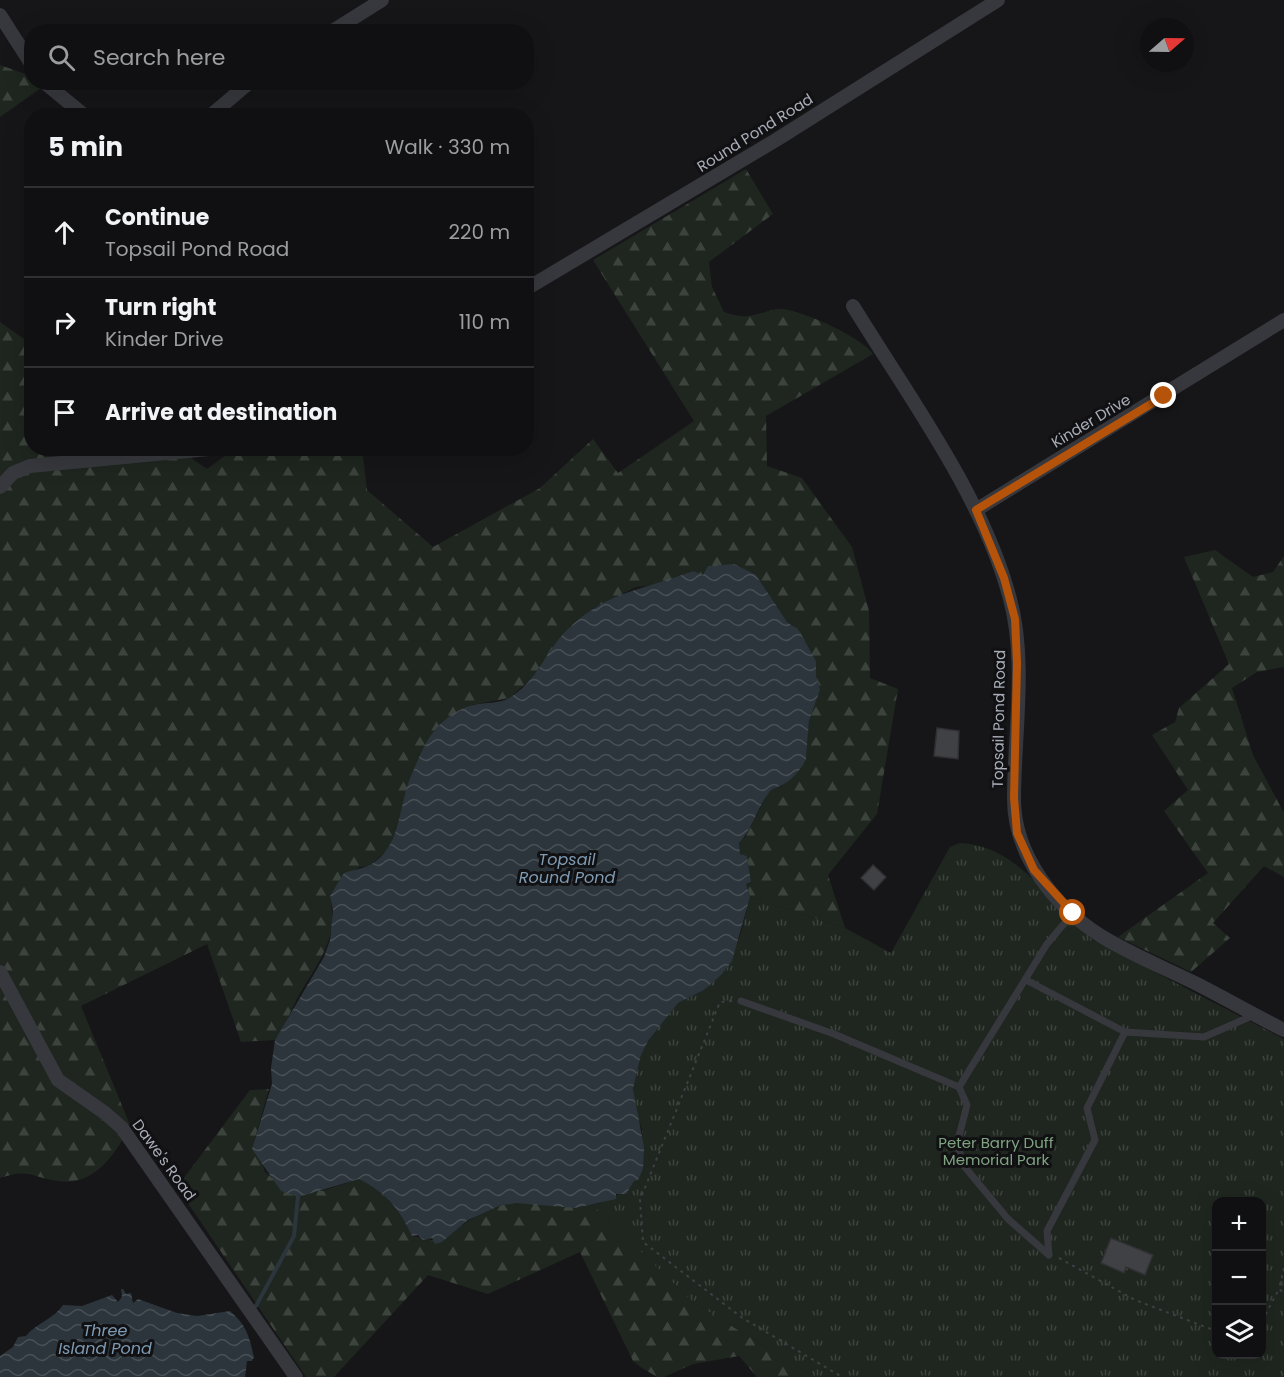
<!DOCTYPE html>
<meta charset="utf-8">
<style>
body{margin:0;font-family:Poppins,sans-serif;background:#1e1e20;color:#f1f3f6}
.controls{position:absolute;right:18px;bottom:18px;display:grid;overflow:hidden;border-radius:12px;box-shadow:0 6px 24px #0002}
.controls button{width:54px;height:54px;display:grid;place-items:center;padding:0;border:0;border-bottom:2px solid #303032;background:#101012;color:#f1f3f6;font:30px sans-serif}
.compass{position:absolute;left:1140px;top:18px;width:54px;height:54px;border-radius:50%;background:#101012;box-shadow:0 6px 24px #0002;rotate:70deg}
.stop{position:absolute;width:18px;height:18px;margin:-14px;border:4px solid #b45309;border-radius:50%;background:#fff}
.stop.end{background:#b45309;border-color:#fff;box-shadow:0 2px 6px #0008}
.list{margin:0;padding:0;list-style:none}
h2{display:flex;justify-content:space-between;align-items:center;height:78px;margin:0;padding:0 24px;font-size:26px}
h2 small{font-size:20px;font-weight:400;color:#9c9d9f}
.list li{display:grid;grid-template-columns:39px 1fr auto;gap:18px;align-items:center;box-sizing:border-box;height:90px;padding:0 24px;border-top:2px solid #303032}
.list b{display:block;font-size:22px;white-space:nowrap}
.list p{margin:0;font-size:20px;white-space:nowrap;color:#9c9d9f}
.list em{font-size:20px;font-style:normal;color:#9c9d9f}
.icon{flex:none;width:33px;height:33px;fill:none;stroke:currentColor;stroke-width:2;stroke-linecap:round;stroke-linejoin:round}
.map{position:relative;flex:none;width:1284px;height:1377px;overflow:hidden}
.search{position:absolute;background:#101012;box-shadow:0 6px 24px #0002;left:24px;top:24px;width:510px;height:66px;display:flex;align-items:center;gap:15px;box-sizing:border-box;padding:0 21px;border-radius:24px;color:#9c9d9f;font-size:22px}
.panel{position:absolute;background:#101012;box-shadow:0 6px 24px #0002;left:24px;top:108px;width:510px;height:348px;border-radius:24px}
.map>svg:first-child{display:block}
.forest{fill:url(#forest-firs)}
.park{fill:url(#park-tufts);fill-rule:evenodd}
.water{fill:url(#water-waves)}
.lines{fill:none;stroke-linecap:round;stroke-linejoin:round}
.stream{stroke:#2c353c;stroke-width:4}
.building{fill:#404145;stroke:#303034;stroke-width:1.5}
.path{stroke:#3d3f44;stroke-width:2;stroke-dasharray:3 4.5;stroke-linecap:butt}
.service{stroke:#37383d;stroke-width:7}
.minor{stroke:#37383d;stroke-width:14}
.route{stroke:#b45309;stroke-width:8}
.labels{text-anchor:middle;stroke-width:6;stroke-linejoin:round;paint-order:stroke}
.street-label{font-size:15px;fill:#a8adb8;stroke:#111113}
.park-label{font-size:15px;fill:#7fa381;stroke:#111113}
.water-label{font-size:16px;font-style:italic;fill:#7f9bb3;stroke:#111113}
</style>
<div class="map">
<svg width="1284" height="1377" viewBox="0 0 1284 1377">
<defs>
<pattern id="forest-firs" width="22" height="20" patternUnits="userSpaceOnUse" patternTransform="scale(1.5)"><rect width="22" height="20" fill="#1e261f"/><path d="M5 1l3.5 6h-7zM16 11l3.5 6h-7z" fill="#3c433d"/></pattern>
<pattern id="park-tufts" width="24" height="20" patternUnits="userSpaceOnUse" patternTransform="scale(1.5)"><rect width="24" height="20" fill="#1e261f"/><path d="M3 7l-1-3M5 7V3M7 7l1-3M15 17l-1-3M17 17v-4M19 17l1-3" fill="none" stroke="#3c433d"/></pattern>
<pattern id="water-waves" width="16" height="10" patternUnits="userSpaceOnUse" patternTransform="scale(1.5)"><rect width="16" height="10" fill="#2c353c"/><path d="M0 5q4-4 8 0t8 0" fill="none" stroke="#485056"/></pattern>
</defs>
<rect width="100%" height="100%" fill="#161618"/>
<!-- forest -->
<path class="forest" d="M0,65L31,76L32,82L48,83L0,117Z
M746,169L773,214L709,262L712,287L724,312C731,314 739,317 747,316C758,316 771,308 783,309C805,312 861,337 873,354L766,416L767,466L802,478L852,547L869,611L870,678L898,689L877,814L828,875L845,928L750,897L746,884L751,883L747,856L740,854L739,843L746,836L767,795L773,788L782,786L806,759L809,721L820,690L816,676V661L793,625L787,622L756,575L703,576L693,571L660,584L636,587L592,609L570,627L530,680L509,698L472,705L453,715L435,730L409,782L398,828L388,850L369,866L360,867L343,878L330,896C339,942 318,961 297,999C290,1013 284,1027 275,1040L241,1042L207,944L81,1006L130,1125C117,1153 94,1187 58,1181C31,1177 29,1168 0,1178V322L31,344L32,448L178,449L207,469L234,449H362L367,490L433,547L540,488L593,439L618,473L694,421L593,260Z
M1215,550L1253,577L1273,572L1284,556V667L1257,672L1232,688L1253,755L1284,813V877L1264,866L1213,923L1230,938L1191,972L1118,937L1208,873L1164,811L1188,790L1152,735L1175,722L1179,708L1229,664L1184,557Z
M269,1089L252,1149L260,1157L265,1172L277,1182L322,1191L359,1179C386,1193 399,1208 412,1236L442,1242C464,1223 489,1203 519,1203C546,1203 565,1210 592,1204L693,1302L814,1377H757L739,1356L693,1364L664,1377H657L642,1368L633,1361L580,1252L488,1294L428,1275L334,1377H306L177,1187L250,1090Z"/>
<!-- park -->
<path class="park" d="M960,843C1020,846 1050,904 1093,940L1284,1039V1377H814L693,1302L592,1204C613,1203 631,1186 643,1169L642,1129L637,1116L633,1089L641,1055L648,1041L678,1003L704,990L727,968L741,933L750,897L845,928L891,953L950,847ZM1216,1202H1262V1354H1216Z"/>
<!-- water -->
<path class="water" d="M734,564L756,575L787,622L798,629L816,661V676L820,690L809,721L806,759C802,768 793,779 784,784C778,788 772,787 768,794C757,809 752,830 739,843L740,854L747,856L751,882L746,884L750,897L732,961L722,974L704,990L678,1003L648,1041L641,1055L633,1089L644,1147L643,1169L638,1180L634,1181L626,1194H616V1199L575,1208L517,1203L501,1205L468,1220L442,1242L435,1244L432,1238L423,1240L418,1235L412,1236C399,1208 386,1193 359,1179L298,1197L281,1191L252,1149L272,1084L271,1068L275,1040L324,957L330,940L333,910L330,896L344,873C352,870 362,869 370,865C401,847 398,811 409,781C416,765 424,742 436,729C444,719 461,707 474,705C486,702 498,704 509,698C537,682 546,650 568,629C608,590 645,590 693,571L703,575L708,566Z
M121,1289H123L126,1294L131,1293L133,1303L138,1299L177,1313L197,1316L230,1311C247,1326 249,1336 254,1357L252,1361H247L245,1377H0V1356L13,1347L18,1337L26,1336C36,1323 54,1319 63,1305L82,1306L112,1295L118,1302L122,1297Z"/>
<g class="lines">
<!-- stream -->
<path class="stream" d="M256,1306L294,1236L298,1197"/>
</g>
<!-- building -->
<path class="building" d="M937,728L959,731L958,759L934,756Z
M873,865L886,877L874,890L861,878Z
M1111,1238L1153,1255L1145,1275L1126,1267L1124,1273L1101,1263Z"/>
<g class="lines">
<!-- path -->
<path class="path" d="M732,1001L720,1002L640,1200L643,1242L741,1317L842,1377
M1059,1258L1135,1300L1216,1331
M1284,1268L1279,1289L1284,1293
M1262,1321L1279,1289"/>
<!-- service -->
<path class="service" d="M1026,980L1125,1032L1204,1037L1254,1015
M741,1001L834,1034L959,1087
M1049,1255L1008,1219L964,1166L957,1144L967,1105L959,1087L1047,944L1073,913
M1049,1255L1047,1231L1095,1140L1087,1108L1125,1032"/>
<!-- minor -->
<path class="minor" d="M0,15L32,65
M331,32L382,0
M44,82L85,116
M210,116L250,82
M526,289L776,140L998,0
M853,306C908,396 983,496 1010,599C1027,661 1014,736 1014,799C1014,855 1055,907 1101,936C1132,955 1167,969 1199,985C1228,1000 1256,1016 1284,1030
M0,487L13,473L30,466L219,448
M976,510L1284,320
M0,972L58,1080L105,1113L122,1128L296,1377"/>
</g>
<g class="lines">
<!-- route -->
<path class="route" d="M1073,913L1034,870L1017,833L1014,798L1017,663L1015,619L1004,578L976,510L1164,396"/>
</g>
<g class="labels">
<!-- street labels -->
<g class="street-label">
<text transform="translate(755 133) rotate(-32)" y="5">Round Pond Road</text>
<text transform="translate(1091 421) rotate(-31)" y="5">Kinder Drive</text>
<text transform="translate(999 719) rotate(-89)" y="5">Topsail Pond Road</text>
<text transform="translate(164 1160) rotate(54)" y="5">Dawe's Road</text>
</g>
<!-- park labels -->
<g class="park-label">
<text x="996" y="1148">Peter Barry Duff<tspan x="996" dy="17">Memorial Park</tspan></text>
</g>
<!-- water labels -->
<g class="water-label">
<text x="567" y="865">Topsail<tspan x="567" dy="18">Round Pond</tspan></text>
<text x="105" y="1336">Three<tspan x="105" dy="18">Island Pond</tspan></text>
</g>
</g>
</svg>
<div class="controls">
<button>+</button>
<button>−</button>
<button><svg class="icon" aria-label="layers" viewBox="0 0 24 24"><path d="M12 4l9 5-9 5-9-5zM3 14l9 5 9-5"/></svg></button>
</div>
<svg class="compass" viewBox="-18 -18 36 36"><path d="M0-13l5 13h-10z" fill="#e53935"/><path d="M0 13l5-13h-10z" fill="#9c9d9f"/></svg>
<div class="stop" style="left:1073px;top:913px"></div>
<div class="stop end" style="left:1164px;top:396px"></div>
<div class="search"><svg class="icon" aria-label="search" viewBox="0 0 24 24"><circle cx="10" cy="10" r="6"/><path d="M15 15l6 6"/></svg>Search here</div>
<section class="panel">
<h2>5 min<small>Walk · 330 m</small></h2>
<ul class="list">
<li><svg class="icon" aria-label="ahead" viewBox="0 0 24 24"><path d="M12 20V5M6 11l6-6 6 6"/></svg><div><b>Continue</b><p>Topsail Pond Road</p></div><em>220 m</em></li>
<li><svg class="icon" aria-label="right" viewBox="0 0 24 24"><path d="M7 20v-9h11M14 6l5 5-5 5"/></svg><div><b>Turn right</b><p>Kinder Drive</p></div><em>110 m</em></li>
<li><svg class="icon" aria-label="arrive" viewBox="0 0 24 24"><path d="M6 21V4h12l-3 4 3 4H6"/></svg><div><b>Arrive at destination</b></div></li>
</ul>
</section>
</div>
